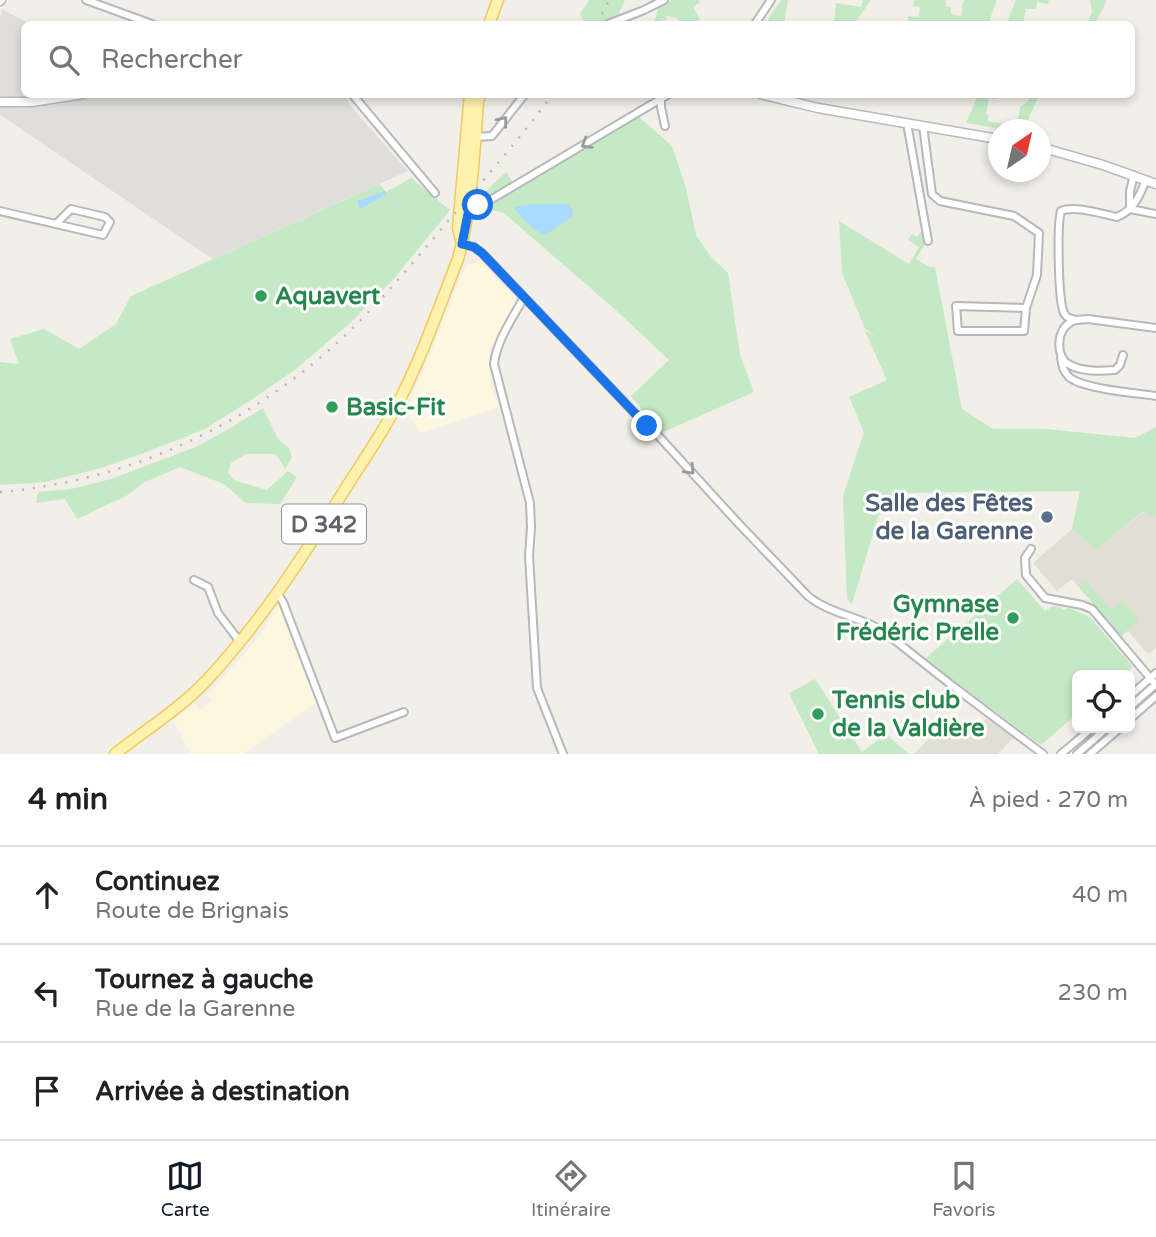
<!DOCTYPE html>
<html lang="fr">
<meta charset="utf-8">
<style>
body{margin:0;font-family:"Varela Round",sans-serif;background:#f6f6f6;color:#202124}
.controls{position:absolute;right:21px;bottom:21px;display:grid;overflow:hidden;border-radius:10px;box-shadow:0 4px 10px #0003}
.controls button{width:63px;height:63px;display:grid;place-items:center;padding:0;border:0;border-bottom:2px solid #e0e0e0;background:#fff;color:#202124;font:35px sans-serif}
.compass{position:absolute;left:988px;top:119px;width:63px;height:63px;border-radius:50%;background:#fff;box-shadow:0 4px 10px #0003;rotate:34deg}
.stop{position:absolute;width:21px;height:21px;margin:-16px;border:5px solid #1a73e8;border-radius:50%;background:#fff}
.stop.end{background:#1a73e8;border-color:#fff;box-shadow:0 2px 7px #0008}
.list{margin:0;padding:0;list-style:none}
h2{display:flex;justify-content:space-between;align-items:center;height:91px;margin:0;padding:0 28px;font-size:30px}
h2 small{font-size:23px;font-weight:400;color:#757577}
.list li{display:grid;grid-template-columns:46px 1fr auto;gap:21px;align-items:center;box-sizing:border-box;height:98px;padding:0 28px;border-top:2px solid #e0e0e0}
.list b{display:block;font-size:26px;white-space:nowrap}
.list p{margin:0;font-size:23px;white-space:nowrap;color:#757577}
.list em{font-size:23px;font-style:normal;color:#757577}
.icon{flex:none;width:38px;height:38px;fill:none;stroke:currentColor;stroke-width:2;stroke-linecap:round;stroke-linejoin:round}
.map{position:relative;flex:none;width:1156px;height:754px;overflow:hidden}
.search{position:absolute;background:#fff;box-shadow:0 4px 10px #0003;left:21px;right:21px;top:21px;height:77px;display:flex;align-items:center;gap:18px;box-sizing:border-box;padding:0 24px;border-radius:10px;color:#757577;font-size:26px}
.sheet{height:385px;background:#fff}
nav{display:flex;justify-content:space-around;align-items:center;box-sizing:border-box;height:98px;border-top:2px solid #e0e0e0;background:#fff;font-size:19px;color:#757577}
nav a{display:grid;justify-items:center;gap:4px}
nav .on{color:#111827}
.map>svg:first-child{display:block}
.commercial{fill:#fef7e0}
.industrial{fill:#e0deda}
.education{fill:#e1ded6}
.green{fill:#c5e8c5}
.water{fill:#aadaff}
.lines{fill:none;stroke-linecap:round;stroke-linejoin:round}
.minor-casing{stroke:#b5b8bc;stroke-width:10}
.secondary-casing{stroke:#b6babf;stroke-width:11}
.primary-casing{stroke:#f2c960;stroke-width:13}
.minor{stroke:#fff;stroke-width:6}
.secondary{stroke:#fff;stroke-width:8}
.primary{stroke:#fff2af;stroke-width:10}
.rail{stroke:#b6b7b8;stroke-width:2.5;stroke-dasharray:2 9;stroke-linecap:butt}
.oneway{stroke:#979a9d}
.route{stroke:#1a73e8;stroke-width:9}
.leisure-dot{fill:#2e9e5b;stroke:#fff;stroke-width:2.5}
.service-dot{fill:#5c6f8a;stroke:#fff;stroke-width:2.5}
.labels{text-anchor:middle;stroke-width:6;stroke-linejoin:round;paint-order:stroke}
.shield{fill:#fff;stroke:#8f9295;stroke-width:2}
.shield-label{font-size:23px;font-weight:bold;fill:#5f6368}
.leisure-label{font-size:24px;font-weight:bold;fill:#27864d;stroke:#fff;text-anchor:start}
.service-label{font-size:24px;font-weight:bold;fill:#4e5e75;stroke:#fff;text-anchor:end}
</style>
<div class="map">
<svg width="1156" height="754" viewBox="0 0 1156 754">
<rect width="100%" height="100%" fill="#f1efe8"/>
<!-- commercial -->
<path class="commercial" d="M481,262L517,300L489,353L491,386L499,407L420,433L407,410L466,265Z
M280,604L317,702L243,754H191L173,719L195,704L200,710L212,701L208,695L257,639Z"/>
<!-- industrial -->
<path class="industrial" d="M3,10L31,24H24V94L343,95L360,117L408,171L213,259L0,115V17Z"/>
<!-- education -->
<path class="education" d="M1145,511L1156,518V648L1148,654L1128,631L1121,636L1072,579L1057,591L1033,563L1072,529L1096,550Z
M950,716L959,723L958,726L973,737L986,718L1013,738L998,754H914Z"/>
<!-- green -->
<path class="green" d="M589,0H625L617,17L599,24H585L580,14Z
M671,0H699L700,2L693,7L700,19L693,24L681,23L677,18L667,16L666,21L663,20L658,24H654L658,8Z
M781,0H788L784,24L769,22L768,19Z
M863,0H871L854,24H834L836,3L861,7Z
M914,0H946L945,6L951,7V14L961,16L963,2L965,0H997L988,24H890L896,23L907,24L908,16L919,17L920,7L913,6Z
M1016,0H1047L1049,1L1048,4L1037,2L1036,9H1026L1023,24H1026H1006Z
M1090,0H1107L1095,24H1087L1092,12Z
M978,95H1000L995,99L989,98L986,114L988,115L987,121L1003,124L1004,128L1002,129L966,123Z
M1031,95H1039L1024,129H1015L1013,127H1017L1020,107L1028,101Z
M638,116L672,146L686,188L696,235L711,257L728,273L740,355L754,392L661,433L631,396L669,360L618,312L504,213L486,209L480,197L506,172L517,189Z
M411,178L450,210L392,281L351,322L296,369L254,398L205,429L144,453L101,468L45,482L0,485V362L19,364L10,339L44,329L79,349L116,324L131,296L380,184L386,192Z
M839,221L909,264L919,247L908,240L912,234L917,237L922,230L925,244L916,259L930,267H935L962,409L993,429H1046L1135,438L1156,427V518L1144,511L1096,550L1072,529L1080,491L897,493L878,517L852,604L847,599L843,496L864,432L849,397L887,380L865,331L876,336L865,329L842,273Z
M263,408L278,439L289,448L292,457L285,469L276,454H246L231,463L228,473L236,481L267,490L288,471L297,477L280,504L246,503L224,484L180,467L145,482L126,496L77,519L65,499L36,503L38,492L71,489L111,479L164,459L198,446L227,430Z
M1017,579L1044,610L1046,611L1053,606L1060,607L1064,610L1069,608L1090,617L1133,667L1123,675H1077V714L1041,745L958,684L926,658Z
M1088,582L1091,585L1090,586L1111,610L1123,600L1139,619L1121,636L1077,585Z
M815,679L862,752L886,734L909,754H819L789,693Z"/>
<!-- water -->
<path class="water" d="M385,191L387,194L360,209L357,201Z
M568,204L573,210L572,217L545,235C533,230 522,219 514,208C530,202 551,205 568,204Z"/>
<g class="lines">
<defs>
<path id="minor" d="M86,0L152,24
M608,24L644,10L664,0
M755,24L771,0
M352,94L435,193
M661,100V107L665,126
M907,123L928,241
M923,126L932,194L940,201L1014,216L1039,233L1037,275L1026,308L1024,331H958L956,306L1026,308
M475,137L492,136L525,94
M470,204H480L492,199L669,94
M1130,207V191L1134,175
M1130,209L1156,214
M0,211L103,235L110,222L105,217L71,209L56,224
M462,244L474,247L482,253L647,426L653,430L739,524L808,596C828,613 861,617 883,631L954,687L1043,754
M524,297C513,318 497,339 494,364L530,503L531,527L529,556L537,688L563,754
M1078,320C1072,319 1067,319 1064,313C1058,300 1057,224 1061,211C1074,205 1102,214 1117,217C1134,210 1140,195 1146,180
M1123,355L1120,365L1115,370C1100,371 1083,372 1070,365C1055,357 1056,330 1071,322C1076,319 1083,320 1088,319L1156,328
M1061,357C1062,365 1063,371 1069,377C1083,389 1136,393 1156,396
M1031,549L1025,558L1026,575L1045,598L1082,605L1092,609L1156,685
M194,580L208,587L218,613L240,642
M277,593L283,602L335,738L404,712
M1130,696L1156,673
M1130,707L1156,684
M1130,719L1156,696
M1061,754L1092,728
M1077,754L1107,728
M1090,754L1120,728"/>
<path id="secondary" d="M0,1L1,0
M760,94L818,108L998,139
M0,102H32L83,94
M1040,147L1103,165L1156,184"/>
<path id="primary" d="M489,24L498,0
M461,240L458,228L470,94
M115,754C144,731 182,707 206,681C262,621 306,552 349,483C369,452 390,421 406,387C426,346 441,302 458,259C472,208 474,156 478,102L480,94"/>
</defs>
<!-- minor casing -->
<use href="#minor" class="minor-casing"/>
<!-- secondary casing -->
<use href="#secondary" class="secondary-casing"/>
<!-- primary casing -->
<use href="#primary" class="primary-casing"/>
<!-- minor -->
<use href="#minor" class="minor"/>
<!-- secondary -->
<use href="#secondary" class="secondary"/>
<!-- primary -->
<use href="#primary" class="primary"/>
<!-- rail -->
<path class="rail" d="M597,24L609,0
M0,492C126,481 244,428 338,342C378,305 413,263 448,221C484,180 520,138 553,94"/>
</g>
<!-- one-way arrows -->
<defs><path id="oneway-chevron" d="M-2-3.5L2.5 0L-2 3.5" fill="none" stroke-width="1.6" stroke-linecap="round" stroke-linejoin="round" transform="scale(1.75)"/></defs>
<g class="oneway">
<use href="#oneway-chevron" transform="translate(503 121) rotate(-51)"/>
<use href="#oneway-chevron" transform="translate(586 144) rotate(149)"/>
<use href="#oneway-chevron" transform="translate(690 470) rotate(47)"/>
</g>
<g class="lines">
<!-- route -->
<path class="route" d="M478,205L470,204L462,244L474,247L482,253L647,426"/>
</g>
<!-- markers -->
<g class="leisure-dot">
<circle cx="261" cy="296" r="7"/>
<circle cx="332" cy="407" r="7"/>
<circle cx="1013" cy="618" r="7"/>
<circle cx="818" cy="714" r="7"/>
</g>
<circle class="service-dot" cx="1047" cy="517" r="7"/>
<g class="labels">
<!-- shield labels -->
<rect class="shield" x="282" y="504.5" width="84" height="39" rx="5"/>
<g class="shield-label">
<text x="324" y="532">D 342</text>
</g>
<!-- leisure labels -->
<g class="leisure-label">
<text x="275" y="304">Aquavert</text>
<text x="346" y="415">Basic-Fit</text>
<text x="999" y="612" text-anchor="end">Gymnase<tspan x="999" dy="28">Frédéric Prelle</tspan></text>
<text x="832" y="708">Tennis club<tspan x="832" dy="28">de la Valdière</tspan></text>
</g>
<!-- service labels -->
<g class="service-label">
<text x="1033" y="511">Salle des Fêtes<tspan x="1033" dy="28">de la Garenne</tspan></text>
</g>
</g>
</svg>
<div class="controls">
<button><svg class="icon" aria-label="locate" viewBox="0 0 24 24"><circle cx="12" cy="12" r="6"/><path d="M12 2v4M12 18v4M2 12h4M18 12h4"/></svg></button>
</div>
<svg class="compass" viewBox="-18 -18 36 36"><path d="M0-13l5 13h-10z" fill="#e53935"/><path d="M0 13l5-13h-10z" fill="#757577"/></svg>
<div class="stop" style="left:478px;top:205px"></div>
<div class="stop end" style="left:647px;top:426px"></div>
<div class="search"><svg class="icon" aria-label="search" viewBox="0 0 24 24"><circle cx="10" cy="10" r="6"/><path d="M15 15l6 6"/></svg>Rechercher</div>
</div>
<section class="sheet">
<h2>4 min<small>À pied · 270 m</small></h2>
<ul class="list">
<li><svg class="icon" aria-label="ahead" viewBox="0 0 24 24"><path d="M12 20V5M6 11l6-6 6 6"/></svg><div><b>Continuez</b><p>Route de Brignais</p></div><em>40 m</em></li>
<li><svg class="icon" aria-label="left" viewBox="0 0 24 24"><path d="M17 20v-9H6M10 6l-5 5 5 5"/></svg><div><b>Tournez à gauche</b><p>Rue de la Garenne</p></div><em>230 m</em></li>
<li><svg class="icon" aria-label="arrive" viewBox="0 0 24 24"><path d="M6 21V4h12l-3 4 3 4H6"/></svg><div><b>Arrivée à destination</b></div></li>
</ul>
</section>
<nav>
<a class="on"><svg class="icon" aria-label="map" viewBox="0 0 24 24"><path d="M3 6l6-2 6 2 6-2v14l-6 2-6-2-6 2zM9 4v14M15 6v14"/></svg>Carte</a>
<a><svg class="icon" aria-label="directions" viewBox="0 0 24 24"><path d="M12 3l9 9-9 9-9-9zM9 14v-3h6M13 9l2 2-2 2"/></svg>Itinéraire</a>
<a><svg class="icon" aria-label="saved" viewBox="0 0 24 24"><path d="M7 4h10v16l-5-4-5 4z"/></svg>Favoris</a>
</nav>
